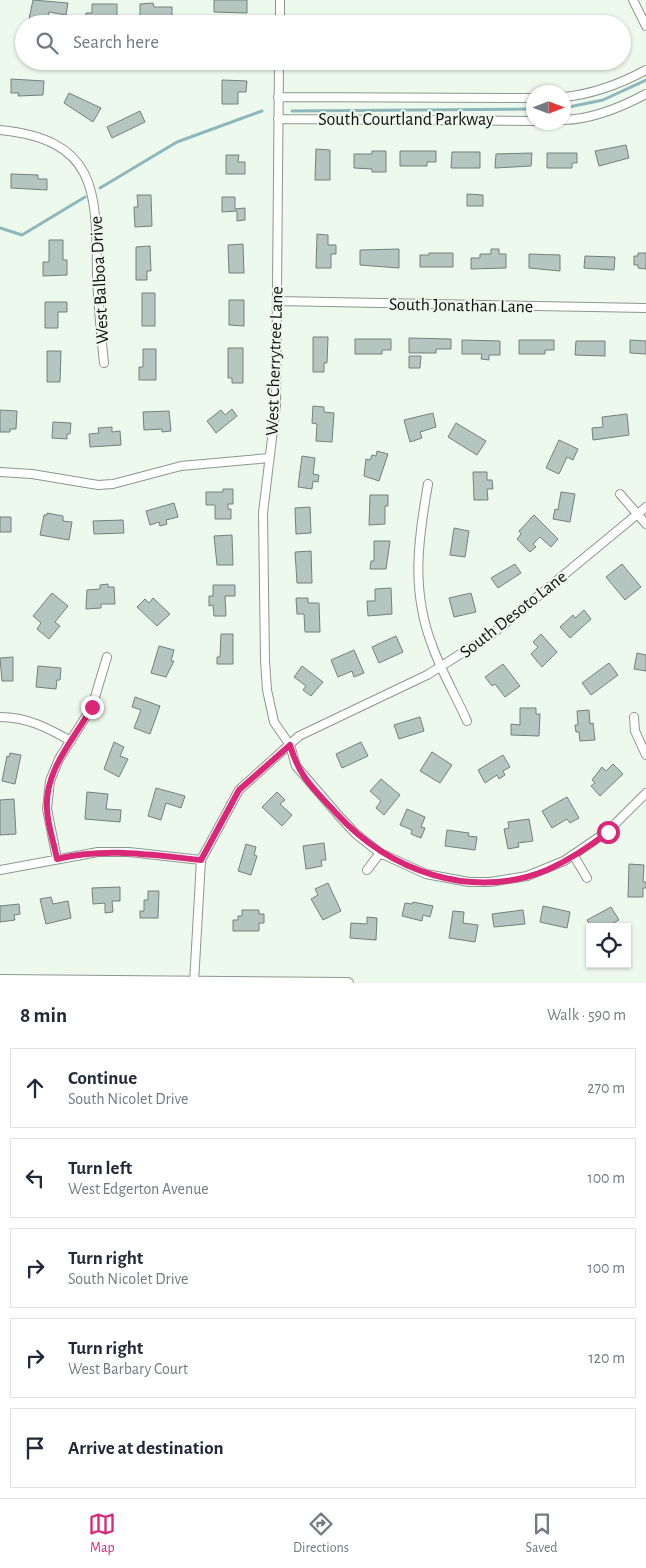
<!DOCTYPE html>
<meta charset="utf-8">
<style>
body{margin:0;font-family:"Alegreya Sans",sans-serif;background:#f2f2f3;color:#1f2937}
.controls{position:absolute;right:15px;bottom:15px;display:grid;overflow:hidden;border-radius:0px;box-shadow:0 1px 4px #0004}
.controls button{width:45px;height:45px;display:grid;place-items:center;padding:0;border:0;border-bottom:1px solid #e0e1e3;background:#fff;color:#1f2937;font:25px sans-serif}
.compass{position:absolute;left:526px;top:85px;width:45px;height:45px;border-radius:50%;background:#fff;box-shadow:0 1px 4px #0004;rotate:90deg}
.stop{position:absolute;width:15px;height:15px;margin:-11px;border:4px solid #db2777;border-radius:50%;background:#fff}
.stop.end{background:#db2777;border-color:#fff;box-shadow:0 1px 5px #0008}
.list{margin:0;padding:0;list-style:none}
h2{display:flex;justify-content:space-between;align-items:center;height:65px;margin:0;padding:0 20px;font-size:21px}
h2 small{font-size:16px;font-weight:400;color:#747a83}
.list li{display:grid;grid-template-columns:32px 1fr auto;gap:15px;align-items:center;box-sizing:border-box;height:80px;margin:0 10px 10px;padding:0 10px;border:1px solid #e0e1e3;border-radius:0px}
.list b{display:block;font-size:19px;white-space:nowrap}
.list p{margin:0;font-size:16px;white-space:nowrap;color:#747a83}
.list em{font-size:16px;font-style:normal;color:#747a83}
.icon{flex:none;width:28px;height:28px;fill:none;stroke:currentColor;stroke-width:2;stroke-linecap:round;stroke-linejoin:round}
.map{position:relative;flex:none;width:646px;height:983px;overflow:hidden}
.search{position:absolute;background:#fff;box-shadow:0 1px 4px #0004;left:15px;right:15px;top:15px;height:55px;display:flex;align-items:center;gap:12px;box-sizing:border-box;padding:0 18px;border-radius:28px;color:#747a83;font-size:19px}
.sheet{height:515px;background:#fff}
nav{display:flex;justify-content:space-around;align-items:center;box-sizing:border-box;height:70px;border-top:1px solid #e0e1e3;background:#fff;font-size:14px;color:#747a83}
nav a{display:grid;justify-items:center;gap:2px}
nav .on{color:#db2777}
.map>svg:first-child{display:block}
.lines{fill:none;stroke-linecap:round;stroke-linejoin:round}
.stream{stroke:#8eb7bb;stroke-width:3}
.building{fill:#b5c5c0;stroke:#72817c}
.minor-casing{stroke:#8c978d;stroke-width:10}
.tertiary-casing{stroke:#8c978d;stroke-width:12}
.minor{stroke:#fff;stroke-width:8}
.tertiary{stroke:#fff;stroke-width:10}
.route{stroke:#db2777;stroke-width:6}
.labels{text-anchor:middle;stroke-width:4;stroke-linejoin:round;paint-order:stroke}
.street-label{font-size:18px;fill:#0d110d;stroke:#eef9ee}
</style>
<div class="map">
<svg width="646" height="983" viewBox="0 0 646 983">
<rect width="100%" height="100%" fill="#eef9ee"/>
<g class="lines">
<!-- stream -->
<path class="stream" d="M564,108L603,100L646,80
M292,111L534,109
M100,188L177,142L262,111
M0,228L22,235L85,197"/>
</g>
<!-- building -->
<path class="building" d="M33,0L68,3L66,15L49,12L47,22L29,19Z
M214,0H247V13L214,12Z
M153,3L154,7H172V20L140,21V4Z
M92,4H117V19H113V24L86,21V13H92Z
M596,18L609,20L608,24H595Z
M233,61H247V66L233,65Z
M400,61H428V63H400Z
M472,61V65L450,62V61Z
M513,61H527V65H513Z
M561,61H574V65H561Z
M11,79L44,81L43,95L18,96L19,93H11Z
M222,80L247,81L246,92H238V104H222Z
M69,93L101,108L93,122L64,103Z
M140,111L145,122L112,138L107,127Z
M626,145L629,158L599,166L595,151Z
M316,149L330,150V180H315Z
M372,151H386V172H372V169L354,168V154H372Z
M400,151H436V162H427V166H400Z
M452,152H480V168H451Z
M532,153L531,166L495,168L496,154Z
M547,153H577V163H572V168H547Z
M226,155H239L238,162H245V174H226Z
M11,174L38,175V179H47V190L11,188Z
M467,194L483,195V206H467Z
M137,195H151L152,226L135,227L134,207H138Z
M222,197H235V209L245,208V220L237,221V211L222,212Z
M317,234L328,235V245H336V254H331V268H316Z
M49,240H63V260H67V275L43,276V262H49Z
M243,244L244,273H229L228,245Z
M150,246L151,271H147V280H136V247Z
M399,249V268L360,265V250Z
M491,249H499V254H506V268L471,269V258H480V254H491Z
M429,253H453V267H420V255H429Z
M638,253H646V269L638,268V265H634V256H638Z
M529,254L560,255V271L529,268Z
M585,256L615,257L614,270L584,268Z
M142,293H155V326H142Z
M229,300H244V326L229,325Z
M45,302H67V312H58V328H45Z
M313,337H328L327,363H324V372H313Z
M409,338L451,339V349H436V353H409Z
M355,339H391V350H382V354H355Z
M462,340L500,341V355H489V360L481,359L482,354H462Z
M519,340H554V350H545V354H519Z
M630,340L646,341V354L630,353Z
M576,341H605V356L575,355Z
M228,348H243V383H232V378H228Z
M143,349H156V380H139V367H143Z
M47,351H61L60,382H47Z
M409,356H421L420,368H409Z
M313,406L324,407V412L334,413L332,442L316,441L317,424L312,423Z
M232,409L237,416L216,433L207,421L221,410L225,415Z
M0,410L17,411L16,429H10V432H0Z
M169,411L171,431L162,432V429L144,430L143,412Z
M433,413L436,427L420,432L422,438L410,442L404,420Z
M627,414L629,435L593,440L592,428L603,427L602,417Z
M53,422L71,423L70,434H67V439L52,438Z
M456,423L486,441L477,455L448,437Z
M112,427V432L120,431L121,445L90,447L89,434L99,433L98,428Z
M559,440L578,449L573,460L567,457L559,474L546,468Z
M377,451L388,454L379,481L364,476L366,459L370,460L372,455L376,456Z
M302,456L315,458L313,474L319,475L318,482L313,481L312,489L298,487Z
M473,472H487V480H492L493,489H487L488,500H474Z
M223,489H233V504H228V509H231V519H215V505H206V492H223Z
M561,492L575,494L570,522L553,519L555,509L558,510Z
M370,495H388V506H385V524L369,525Z
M174,503L178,517L166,520L167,524L160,526L159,522L150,525L146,511Z
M310,507L311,533L296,534L295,508Z
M47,513L63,516V521L72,522L69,540L40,535L44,515H47Z
M534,515L558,539L551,547L540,537L533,544L536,547L530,552L517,539L521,534L519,531Z
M0,517H11V532H0Z
M123,520L124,533L94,534L93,521Z
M454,528L469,531L465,557L450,555Z
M232,535L233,565H217L214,536Z
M374,541H390L386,569H370L371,561H374Z
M311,551L312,583H297L295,552Z
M515,564L521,573L498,588L491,578Z
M622,564L641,587L625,600L606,577Z
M108,584V587H114L115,604H101V608L86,609L87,590L100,589V585Z
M213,585H235V596H225L226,616H214L213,605L209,606V596H213Z
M391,588L392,614L368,616L367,601H375V589Z
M52,593L68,606L55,622L60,626L49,639L37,629L41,623L33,616Z
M471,593L476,612L454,617L449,598Z
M153,598L170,614L157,626L137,607L145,599L149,603Z
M296,598H308V603H319L320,632H305L304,614H297Z
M584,610L591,619L570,638L560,627L573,615L575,618Z
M221,634H233V664H217V657H220Z
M541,634L557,652L542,667L531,654L538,647L533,642Z
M396,636L403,652L379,663L372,647Z
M159,646L174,650L171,661H174L166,677L151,673Z
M354,650L364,673L354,677L352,671L338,677L331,660Z
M637,653L646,655V671L634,669Z
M13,657V681H2L0,658Z
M609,663L618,675L591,695L582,683Z
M503,664L520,686L505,697L495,684L492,686L485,677Z
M38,666L61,668L60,680H57L56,689L36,687Z
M302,666L323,682L311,696L303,690L306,686L294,677Z
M135,697L160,706L150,734L134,728L141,710L132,707Z
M520,708H536V714H540L539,736L511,735V724L520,725Z
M589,710L590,724L593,723L595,740L580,741L579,732H576L575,725H578L577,711Z
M420,717L424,731L399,739L394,725Z
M114,742L124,747L120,756L128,759L119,777L104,769Z
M361,742L368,756L342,768L336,754Z
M432,752L452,765L440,783L420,771Z
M10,753L21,755L15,784L2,781L7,756L9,757Z
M503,755L510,767L503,771L505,775L499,779L497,775L485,783L478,770Z
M613,764L623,774L600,796L591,786L595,783L592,780L602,767L606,771Z
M381,779L400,795L384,815L376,808L381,801L370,791Z
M156,788L185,796L181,808L166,803L161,820L148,816Z
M87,792L108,794L106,809L121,810L120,822L85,819Z
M277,792L285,800L280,804L292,815L282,826L262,807Z
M567,797L579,818L570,823L567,819L552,828L542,811Z
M14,799L16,834L0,835V800Z
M407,809L425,817L421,827L425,828L421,838L411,834L412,830L400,825Z
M529,819L533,841L518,843L519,847L508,849L504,829L509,828L508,822Z
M447,830L469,833L468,836L477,837L475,850L445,846Z
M324,843L326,860H321L322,866L306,869L303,846Z
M246,844L256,847L254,855L257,856L251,875L238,871Z
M629,864L644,865L643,882H646V888H643V897H628Z
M328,883L341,911L323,920L311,899L318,895L315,889Z
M120,887V901H112L113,912L105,913V903L93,904L92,888Z
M148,891H159L158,918H140V911H144V900H148Z
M51,897L53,904L68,901L71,918L46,924L40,899Z
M413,902L433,906L430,917L423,915L422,921L402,916L405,903L412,904Z
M19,904L20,914L14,915L15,920L0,922V906Z
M543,906L570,912L567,928L540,922Z
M611,907L619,920L606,927H591L587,920Z
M242,910H259V914H264V923H259V931H233V920H238V916H242Z
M523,910L525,924L494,927L492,914Z
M453,911L464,912L463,923L478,925L475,942L449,938Z
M367,917L377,918L376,940L350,938L351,923L367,924Z"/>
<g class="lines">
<defs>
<path id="minor" d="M633,0L646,26
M280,24V0
M279,61L276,405L263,513L265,661L267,690L274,722L290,745L296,766L340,817L356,834L380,853L426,874L469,882H490L527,876L564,861L608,831L646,793
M278,97L534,98
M564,97C594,94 620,84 646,70
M278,119L534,121
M564,120C593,119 620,108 646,94
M0,130C99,140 96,193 97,275C98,305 101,334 104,363
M277,301L646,308
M0,472L32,474L98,485L113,484L181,466L269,458
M428,484C418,540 411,590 432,645C441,671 456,696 467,721
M620,494L646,524
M0,717C27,717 48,728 71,741
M634,717L635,731L646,755
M574,856L587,878
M57,859L47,809L50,781L59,759L92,707L107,657
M0,870L98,852H129L201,860
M367,870L380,853
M194,983L201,860L239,790L299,736L427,675L491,635L646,507"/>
<path id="tertiary" d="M0,980L348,983"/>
</defs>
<!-- minor casing -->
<use href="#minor" class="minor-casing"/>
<!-- tertiary casing -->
<use href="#tertiary" class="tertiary-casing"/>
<!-- minor -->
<use href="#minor" class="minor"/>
<!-- tertiary -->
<use href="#tertiary" class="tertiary"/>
</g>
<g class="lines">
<!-- route -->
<path class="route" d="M92,707C74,740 44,770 47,810C48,827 54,843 57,859C107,847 151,855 201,860L239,790L290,745C299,777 314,789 336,813C389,871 471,901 547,870C569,860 589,847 608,832"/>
</g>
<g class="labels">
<!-- street labels -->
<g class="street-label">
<text x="406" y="125">South Courtland Parkway</text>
<text transform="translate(99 280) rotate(-93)" y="6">West Balboa Drive</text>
<text transform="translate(461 305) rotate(1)" y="6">South Jonathan Lane</text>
<text transform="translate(274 361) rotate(-88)" y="6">West Cherrytree Lane</text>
<text transform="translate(513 614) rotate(-38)" y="6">South Desoto Lane</text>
</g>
</g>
</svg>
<div class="controls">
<button><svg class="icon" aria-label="locate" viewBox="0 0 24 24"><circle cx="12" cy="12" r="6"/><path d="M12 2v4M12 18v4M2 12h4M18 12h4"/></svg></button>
</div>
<svg class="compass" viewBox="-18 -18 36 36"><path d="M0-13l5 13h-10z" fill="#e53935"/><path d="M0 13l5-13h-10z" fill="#747a83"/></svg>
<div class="stop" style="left:608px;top:832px"></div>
<div class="stop end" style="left:92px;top:707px"></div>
<div class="search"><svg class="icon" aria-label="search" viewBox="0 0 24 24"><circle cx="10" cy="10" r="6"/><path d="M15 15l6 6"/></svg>Search here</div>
</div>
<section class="sheet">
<h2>8 min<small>Walk · 590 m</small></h2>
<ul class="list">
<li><svg class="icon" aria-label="ahead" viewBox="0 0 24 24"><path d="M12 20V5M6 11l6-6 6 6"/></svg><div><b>Continue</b><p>South Nicolet Drive</p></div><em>270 m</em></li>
<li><svg class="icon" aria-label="left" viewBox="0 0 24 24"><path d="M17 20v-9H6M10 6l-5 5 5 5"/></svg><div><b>Turn left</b><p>West Edgerton Avenue</p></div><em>100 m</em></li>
<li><svg class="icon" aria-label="right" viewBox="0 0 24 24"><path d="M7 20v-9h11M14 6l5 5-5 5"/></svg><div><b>Turn right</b><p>South Nicolet Drive</p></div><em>100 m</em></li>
<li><svg class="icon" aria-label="right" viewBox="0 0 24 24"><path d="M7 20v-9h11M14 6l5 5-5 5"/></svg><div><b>Turn right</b><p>West Barbary Court</p></div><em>120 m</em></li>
<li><svg class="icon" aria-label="arrive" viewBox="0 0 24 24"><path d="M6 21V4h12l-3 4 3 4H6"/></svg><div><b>Arrive at destination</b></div></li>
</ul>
</section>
<nav>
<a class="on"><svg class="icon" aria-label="map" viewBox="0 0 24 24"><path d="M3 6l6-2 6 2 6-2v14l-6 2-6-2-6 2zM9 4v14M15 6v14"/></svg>Map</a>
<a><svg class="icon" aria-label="directions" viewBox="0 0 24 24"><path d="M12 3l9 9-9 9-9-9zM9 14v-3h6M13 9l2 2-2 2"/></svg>Directions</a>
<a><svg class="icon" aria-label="saved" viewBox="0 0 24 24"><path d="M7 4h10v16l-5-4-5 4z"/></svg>Saved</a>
</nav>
